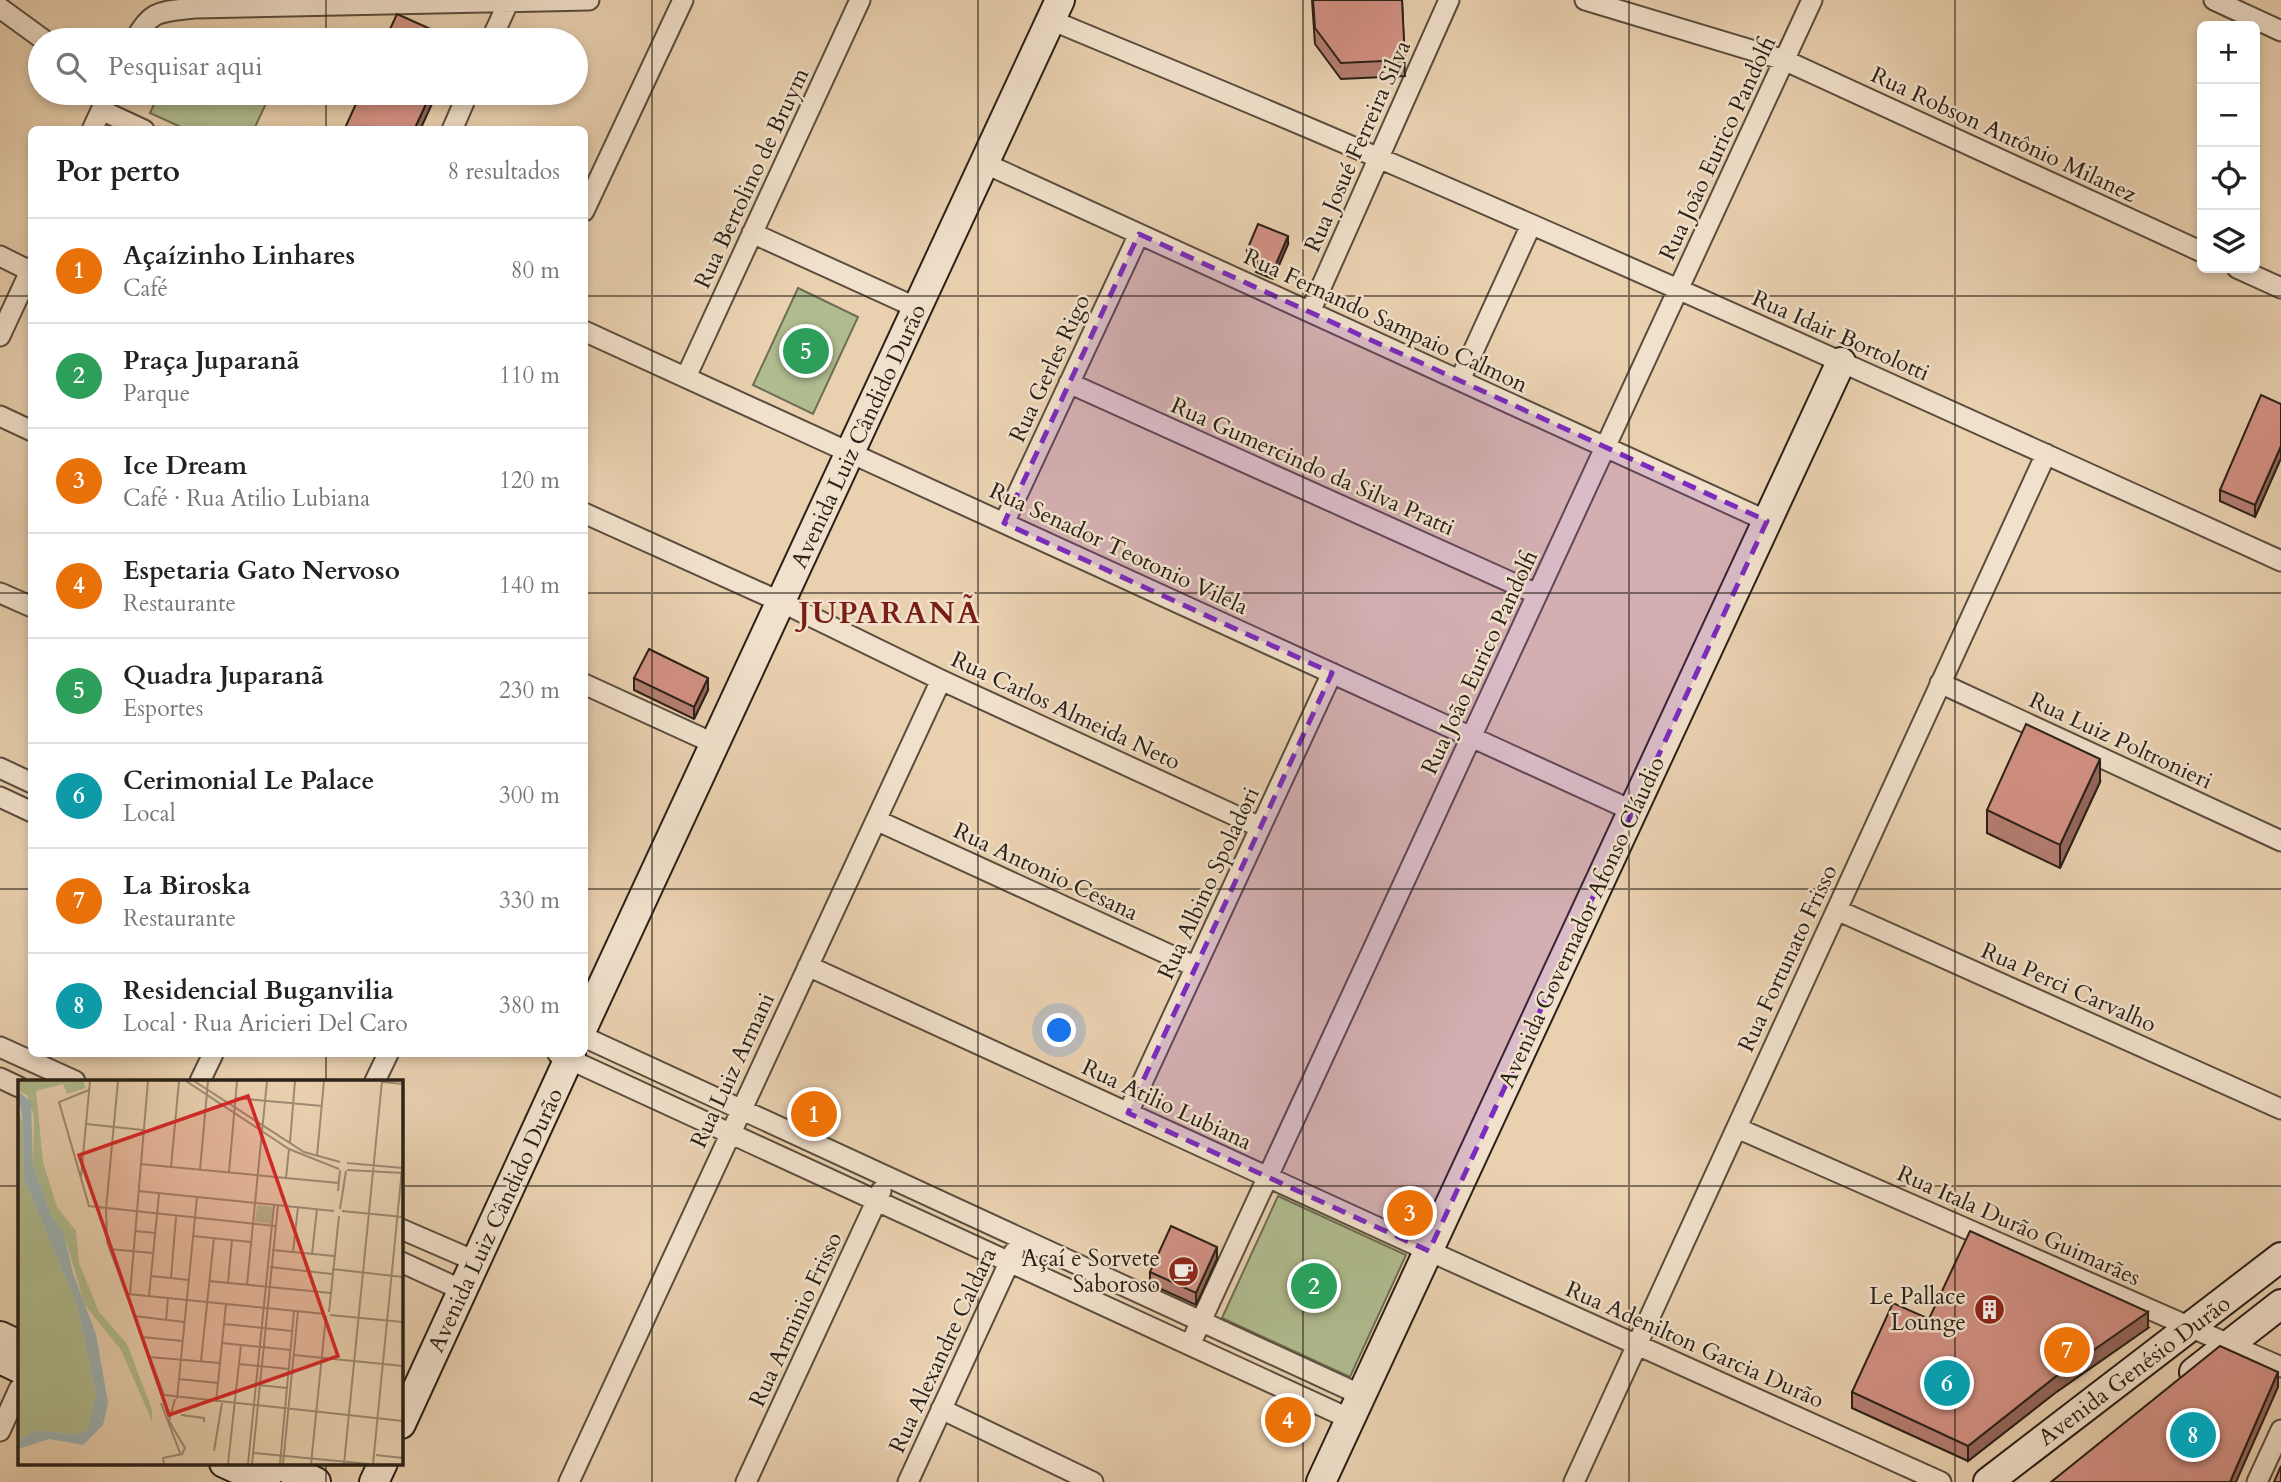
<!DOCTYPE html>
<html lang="pt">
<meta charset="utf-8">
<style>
body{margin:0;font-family:Cardo,serif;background:#f6f6f6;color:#222}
.controls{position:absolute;right:21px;top:21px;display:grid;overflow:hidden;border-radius:10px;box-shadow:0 4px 10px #0003}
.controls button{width:63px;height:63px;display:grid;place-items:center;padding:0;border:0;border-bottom:2px solid #e0e0e0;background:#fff;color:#222;font:35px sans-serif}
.you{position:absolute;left:1060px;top:1031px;width:24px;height:24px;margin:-18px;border:5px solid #fff;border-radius:50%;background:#1a73e8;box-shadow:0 0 0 10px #1a73e833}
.badge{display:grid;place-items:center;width:46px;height:46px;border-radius:50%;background:#0f766e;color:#fff;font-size:23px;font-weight:700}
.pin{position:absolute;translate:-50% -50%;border:4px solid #fff;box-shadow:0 2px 7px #0006}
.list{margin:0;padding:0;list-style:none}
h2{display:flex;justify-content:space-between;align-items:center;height:91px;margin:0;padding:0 28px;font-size:30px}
h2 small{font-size:23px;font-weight:400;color:#767676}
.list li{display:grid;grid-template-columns:46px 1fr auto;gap:21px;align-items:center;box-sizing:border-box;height:105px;padding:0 28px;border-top:2px solid #e0e0e0}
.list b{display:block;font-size:26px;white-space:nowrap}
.list p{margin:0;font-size:23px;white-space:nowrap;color:#767676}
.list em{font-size:23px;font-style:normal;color:#767676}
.icon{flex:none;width:38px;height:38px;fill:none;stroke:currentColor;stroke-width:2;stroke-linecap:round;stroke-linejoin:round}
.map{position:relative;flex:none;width:2281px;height:1482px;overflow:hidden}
.search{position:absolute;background:#fff;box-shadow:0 4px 10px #0003;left:28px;top:28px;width:560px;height:77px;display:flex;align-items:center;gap:18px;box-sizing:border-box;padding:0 24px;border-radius:38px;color:#767676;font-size:26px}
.panel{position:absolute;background:#fff;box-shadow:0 4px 10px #0003;left:28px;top:126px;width:560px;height:931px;border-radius:10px}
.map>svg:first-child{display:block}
.green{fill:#b0bc8f;stroke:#6d6e53;stroke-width:2}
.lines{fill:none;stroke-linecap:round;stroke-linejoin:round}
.street-casing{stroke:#5a4d3d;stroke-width:23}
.secondary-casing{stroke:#2a2117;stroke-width:32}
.street{stroke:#f1e0cb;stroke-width:19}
.secondary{stroke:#f1e0cb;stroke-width:28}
.wall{fill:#b57d72;stroke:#2a2117;stroke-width:2}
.shaded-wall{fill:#94665c;stroke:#2a2117;stroke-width:2}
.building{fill:#d39184;stroke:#2a2117;stroke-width:2}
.marked{fill:#7b2cbf;fill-opacity:0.2;stroke:#7b2cbf;stroke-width:5;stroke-dasharray:14 9;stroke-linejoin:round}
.grid{fill:none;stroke:#2a2117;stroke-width:2;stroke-opacity:0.55}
.labels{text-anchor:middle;stroke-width:5;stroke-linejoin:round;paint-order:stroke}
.street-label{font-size:23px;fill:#2a2117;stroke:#f1e0cb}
.poi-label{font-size:23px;fill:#2a2117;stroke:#f1e0cb;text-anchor:end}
.district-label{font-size:30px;font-weight:bold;letter-spacing:2px;fill:#7a1f14;stroke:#f1e0cb}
.inset-road{fill:none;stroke:#9d8a72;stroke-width:2}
.view{fill:#d62828;fill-opacity:0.15;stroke:#d62828;stroke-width:3.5}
.inset-edge{fill:none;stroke:#2a2117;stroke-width:3.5}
</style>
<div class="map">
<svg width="2281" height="1482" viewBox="0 0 2281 1482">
<rect width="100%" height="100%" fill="#e9d0af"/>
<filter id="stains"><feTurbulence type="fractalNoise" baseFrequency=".00286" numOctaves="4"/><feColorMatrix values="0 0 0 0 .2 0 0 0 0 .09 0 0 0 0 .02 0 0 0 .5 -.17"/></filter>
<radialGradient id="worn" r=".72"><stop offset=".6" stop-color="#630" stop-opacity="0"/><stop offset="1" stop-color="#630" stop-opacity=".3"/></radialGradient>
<!-- green -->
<path class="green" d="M159,93H271L254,129H185L150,113Z
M798,288L858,317L813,414L753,385Z
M1278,1196L1406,1255L1350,1377L1222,1318Z"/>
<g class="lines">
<defs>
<path id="street" d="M1585,0L1784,60L2202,252
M2214,0L2281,31
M0,8L44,40
M1051,20C1161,66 1271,111 1381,159C1682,289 1982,425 2281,561
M135,40C151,9 161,12 194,8L589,0
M491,40L508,3
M101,110L144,130
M92,130L109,93
M452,130L468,93
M984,163L1767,521
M584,211L683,0
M752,233L917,308
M0,256L30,271
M2237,268L2281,288
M1310,312L1449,0
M584,331L1633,811
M0,336L32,267
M686,377L860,0
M1460,380L1531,225
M1069,383L1537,594
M0,416L32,431
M584,513L781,602L941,680L1260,827
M1004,523L1139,234
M0,593L32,607
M1940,683L2281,841
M584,684L715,744
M0,768L32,783
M0,797L32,812
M876,820L1196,967
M1837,910L2281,1109
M808,966L1429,1251L1941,1482
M584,1037L1361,1395
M0,1047L75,1081
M558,1054L1350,1419
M0,1078L19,1087
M200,1081L213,1054
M375,1081L388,1054
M1128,1113L1332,673
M1737,1128L2281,1367
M401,1229L475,1261
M401,1262L462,1290
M1190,1345L1812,0
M941,1409L1093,1482
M0,1431L19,1389
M569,1482L941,680
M746,1482L881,1191
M908,1482L1014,1252
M1574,1482L2046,454
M2257,1482L2281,1430"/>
<path id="secondary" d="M584,1025L1060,0
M0,1336L19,1345
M0,1359L19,1368
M2194,1372L2281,1304
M401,1424L571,1054
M224,1463L266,1482
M275,1463L316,1482
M374,1482L383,1463
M1321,1482L1841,362
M1988,1482L2281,1257"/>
</defs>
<!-- street casing -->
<use href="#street" class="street-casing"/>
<!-- secondary casing -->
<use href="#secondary" class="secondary-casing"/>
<!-- street -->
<use href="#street" class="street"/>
<!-- secondary -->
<use href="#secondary" class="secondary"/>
</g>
<!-- wall -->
<path class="wall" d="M1312,0H1402L1405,76L1341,79L1315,44Z
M1288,244L1273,279L1256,272V263L1247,258V250Z
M2281,404V458L2255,517L2220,501V490Z
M634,678L708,690L694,719L634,690Z
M2100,782L2060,868L1987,833V810Z
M1217,1259L1196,1305L1150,1284V1272Z
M1929,1319L2148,1328L2055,1393L1968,1461L1852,1408V1392Z"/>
<!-- shaded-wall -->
<path class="shaded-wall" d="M431,93H437L420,130H414Z
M1288,236V244L1273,279V271Z
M2281,446V458L2255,517V505Z
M708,678V690L694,719V707Z
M2100,759V782L2060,868V845Z
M1217,1247V1259L1196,1305V1293Z
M2148,1312V1328L2055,1393L1968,1461V1446L2055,1377Z
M2278,1372V1387L2236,1482H2230Z"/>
<!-- building -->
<path class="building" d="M1313,0H1402L1405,60L1341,63L1315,28Z
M397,14L455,40H385Z
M361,93H431L414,130H344Z
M1258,224L1288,236L1273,271L1256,264L1259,256L1247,250Z
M2261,395L2281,404V446L2255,505L2220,490Z
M649,649L708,678L694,707L634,678Z
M2026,724L2100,759L2060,845L1987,810Z
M1171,1226L1217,1247L1196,1293L1150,1272Z
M1970,1231L2148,1312L2055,1377L1968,1446L1852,1392L1893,1303L1929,1319Z
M2220,1346L2278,1372L2230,1482H2051Z
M2281,1466V1482H2274Z"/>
<!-- marked area -->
<path class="marked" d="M1139,234L1767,521L1429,1251L1128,1113L1332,673L1004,523Z"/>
<!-- grid -->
<path class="grid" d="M326,0V40M652,0V1482M978,0V1482M1303,0V1482M1629,0V1482M1955,0V1482M326,93V130M0,296H32M584,296H2281M0,593H32M584,593H2281M0,889H32M584,889H2281M326,1054V1081M0,1186H19M401,1186H2281M326,1463V1482"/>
<!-- icons -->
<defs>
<symbol id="cafe-disc" viewBox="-11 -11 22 22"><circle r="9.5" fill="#8f2418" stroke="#f1e0cb"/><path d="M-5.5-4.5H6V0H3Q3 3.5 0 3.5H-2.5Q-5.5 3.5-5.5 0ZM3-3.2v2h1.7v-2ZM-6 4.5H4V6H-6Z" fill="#fff"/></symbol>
<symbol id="building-disc" viewBox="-11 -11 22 22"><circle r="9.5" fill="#8f2418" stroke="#f1e0cb"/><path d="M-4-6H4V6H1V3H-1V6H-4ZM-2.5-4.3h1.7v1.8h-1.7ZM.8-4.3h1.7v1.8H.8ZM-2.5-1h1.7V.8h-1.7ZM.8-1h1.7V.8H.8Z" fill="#fff"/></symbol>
</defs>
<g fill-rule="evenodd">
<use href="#cafe-disc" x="1166" y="1254" width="35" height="35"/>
<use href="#building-disc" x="1972" y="1292" width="35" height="35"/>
</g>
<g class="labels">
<!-- street labels -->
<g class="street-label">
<text transform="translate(2004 134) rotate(25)" y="8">Rua Robson Antônio Milanez</text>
<text transform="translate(1357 146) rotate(-66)" y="8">Rua Josué Ferreira Silva</text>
<text transform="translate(1717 148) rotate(-65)" y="8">Rua João Eurico Pandolfi</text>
<text transform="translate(751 178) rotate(-65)" y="8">Rua Bertolino de Bruym</text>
<text transform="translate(1386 320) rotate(25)" y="8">Rua Fernando Sampaio Calmon</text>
<text transform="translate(1841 335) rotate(24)" y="8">Rua Idair Bortolotti</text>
<text transform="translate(1049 368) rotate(-65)" y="8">Rua Gerles Rigo</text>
<text transform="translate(858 436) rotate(-65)" y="8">Avenida Luiz Cândido Durão</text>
<text transform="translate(1313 466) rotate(24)" y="8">Rua Gumercindo da Silva Pratti</text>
<text transform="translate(1119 548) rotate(25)" y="8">Rua Senador Teotonio Vilela</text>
<text transform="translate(1479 662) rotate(-65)" y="8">Rua João Eurico Pandolfi</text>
<text transform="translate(1066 710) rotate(25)" y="8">Rua Carlos Almeida Neto</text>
<text transform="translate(2121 740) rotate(25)" y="8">Rua Luiz Poltronieri</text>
<text transform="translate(1046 871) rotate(25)" y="8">Rua Antonio Cesana</text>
<text transform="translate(1208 883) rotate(-65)" y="8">Rua Albino Spoladori</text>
<text transform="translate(1581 922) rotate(-65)" y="8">Avenida Governador Afonso Cláudio</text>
<text transform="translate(1787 958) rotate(-65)" y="8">Rua Fortunato Frisso</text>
<text transform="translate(2069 987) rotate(24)" y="8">Rua Perci Carvalho</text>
<text transform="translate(732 1070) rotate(-65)" y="8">Rua Luiz Armani</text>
<text transform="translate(1167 1104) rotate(25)" y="8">Rua Atilio Lubiana</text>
<text transform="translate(495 1220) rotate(-65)" y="8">Avenida Luiz Cândido Durão</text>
<text transform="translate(2019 1225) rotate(24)" y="8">Rua Itala Durão Guimarães</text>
<text transform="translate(795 1319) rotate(-65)" y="8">Rua Arminio Frisso</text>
<text transform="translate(1695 1344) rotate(24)" y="8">Rua Adenilton Garcia Durão</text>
<text transform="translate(942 1350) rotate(-65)" y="8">Rua Alexandre Caldara</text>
<text transform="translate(2134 1370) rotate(-37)" y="8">Avenida Genésio Durão</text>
</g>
<!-- poi labels -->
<g class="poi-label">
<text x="1160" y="1266">Açaí e Sorvete<tspan x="1160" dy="26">Saboroso</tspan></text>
<text x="1966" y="1304">Le Pallace<tspan x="1966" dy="26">Lounge</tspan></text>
</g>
<!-- district labels -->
<g class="district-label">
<text x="890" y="623">JUPARANÃ</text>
</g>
</g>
<!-- overview -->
<g transform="translate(18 1080)">
<rect width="385" height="385" fill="#e9d0af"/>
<path d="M0,1H65L68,8L49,14L45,4L18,11L25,82L39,127L58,151L61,183L81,232L109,264L134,330V341L103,270L67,225L46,154L33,135L15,85L16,36L9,15L0,11ZM0,30L5,43L6,99L59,225L78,313L70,350L55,354L20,350L0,360ZM239,125L255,127L253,144L237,142Z" fill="#b0bc8f"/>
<path d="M0,11L13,22L15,85L33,135L46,154L55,193L78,254L90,323L85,345L65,365L31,359L0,369V360L20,350L55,354L70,350L78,313L59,225L6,99L5,43Z" fill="#9cb4b6"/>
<path class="inset-road" d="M100,1L88,129L89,162L146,315L385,341M168,1L271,69L321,89M176,1L286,72L322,82M364,2L385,4M71,10L41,22L71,126L257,146M217,18L304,26M68,44L125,50M272,62L277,1M299,76L306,1M329,83L385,88M122,84L321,103M153,87L161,1M182,90L190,1M329,90L385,93M211,92L219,1M63,97L72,1M268,98L271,69M120,111L316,131M320,111L322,90M322,129L328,91M324,131L385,137M116,151L137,153M175,156L233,162M91,169L135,173M254,170L316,176M275,172L280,127M294,174L299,129M252,187L314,194M314,189L385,197M133,196L171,200M153,198L158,137M191,201L313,213M210,203L214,160M229,205L249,1M110,214L307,234M112,214L130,1M131,216L141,114M311,232L321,136M312,235L385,242M116,236L166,242M148,240L150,218M206,244L274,251M124,257L165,261M204,263L273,270M276,275L385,286M131,277L202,283M183,281L196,158M221,284L271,289M161,299L200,303M240,305L269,308M159,319L179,117M198,322L208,224M143,323L162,373M163,335L186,338V342M196,371L204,323M235,373L351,384M358,375L385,378M146,384L145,378L164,374L167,368L151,341L157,319M210,384L223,265M230,384L256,125M234,384L260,125M262,384L276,231M265,384L280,231M293,384L308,236M326,384L364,1M355,384L385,79"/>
<path class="view" d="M230,16L320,276L151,335L61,75Z"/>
<rect width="385" height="385" class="inset-edge"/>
</g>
<rect width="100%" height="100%" filter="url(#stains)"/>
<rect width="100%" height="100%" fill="url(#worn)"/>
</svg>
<div class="controls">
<button>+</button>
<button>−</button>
<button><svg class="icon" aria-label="locate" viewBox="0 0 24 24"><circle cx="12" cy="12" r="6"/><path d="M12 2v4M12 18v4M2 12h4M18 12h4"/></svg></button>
<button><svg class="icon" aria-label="layers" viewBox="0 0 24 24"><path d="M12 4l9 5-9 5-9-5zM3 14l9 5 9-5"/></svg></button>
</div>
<div class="you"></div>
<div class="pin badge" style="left:814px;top:1114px;background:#e8710a">1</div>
<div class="pin badge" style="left:1314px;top:1286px;background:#2e9e5b">2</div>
<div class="pin badge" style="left:1410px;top:1213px;background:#e8710a">3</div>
<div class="pin badge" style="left:1288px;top:1420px;background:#e8710a">4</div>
<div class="pin badge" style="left:806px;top:351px;background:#2e9e5b">5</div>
<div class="pin badge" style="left:1947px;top:1383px;background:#0f9aa8">6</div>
<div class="pin badge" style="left:2067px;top:1350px;background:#e8710a">7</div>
<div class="pin badge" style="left:2193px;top:1435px;background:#0f9aa8">8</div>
<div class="search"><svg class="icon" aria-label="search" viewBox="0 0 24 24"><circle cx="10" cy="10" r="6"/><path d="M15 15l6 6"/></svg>Pesquisar aqui</div>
<section class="panel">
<h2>Por perto<small>8 resultados</small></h2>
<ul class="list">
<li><span class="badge" style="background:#e8710a">1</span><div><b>Açaízinho Linhares</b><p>Café</p></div><em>80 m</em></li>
<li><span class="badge" style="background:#2e9e5b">2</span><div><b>Praça Juparanã</b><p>Parque</p></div><em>110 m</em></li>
<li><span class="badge" style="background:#e8710a">3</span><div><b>Ice Dream</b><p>Café · Rua Atilio Lubiana</p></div><em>120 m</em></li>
<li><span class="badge" style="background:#e8710a">4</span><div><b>Espetaria Gato Nervoso</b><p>Restaurante</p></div><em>140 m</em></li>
<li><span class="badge" style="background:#2e9e5b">5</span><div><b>Quadra Juparanã</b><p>Esportes</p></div><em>230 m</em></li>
<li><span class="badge" style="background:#0f9aa8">6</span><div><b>Cerimonial Le Palace</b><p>Local</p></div><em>300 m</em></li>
<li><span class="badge" style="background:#e8710a">7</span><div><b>La Biroska</b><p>Restaurante</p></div><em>330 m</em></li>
<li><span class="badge" style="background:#0f9aa8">8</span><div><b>Residencial Buganvilia</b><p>Local · Rua Aricieri Del Caro</p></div><em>380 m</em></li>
</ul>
</section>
</div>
